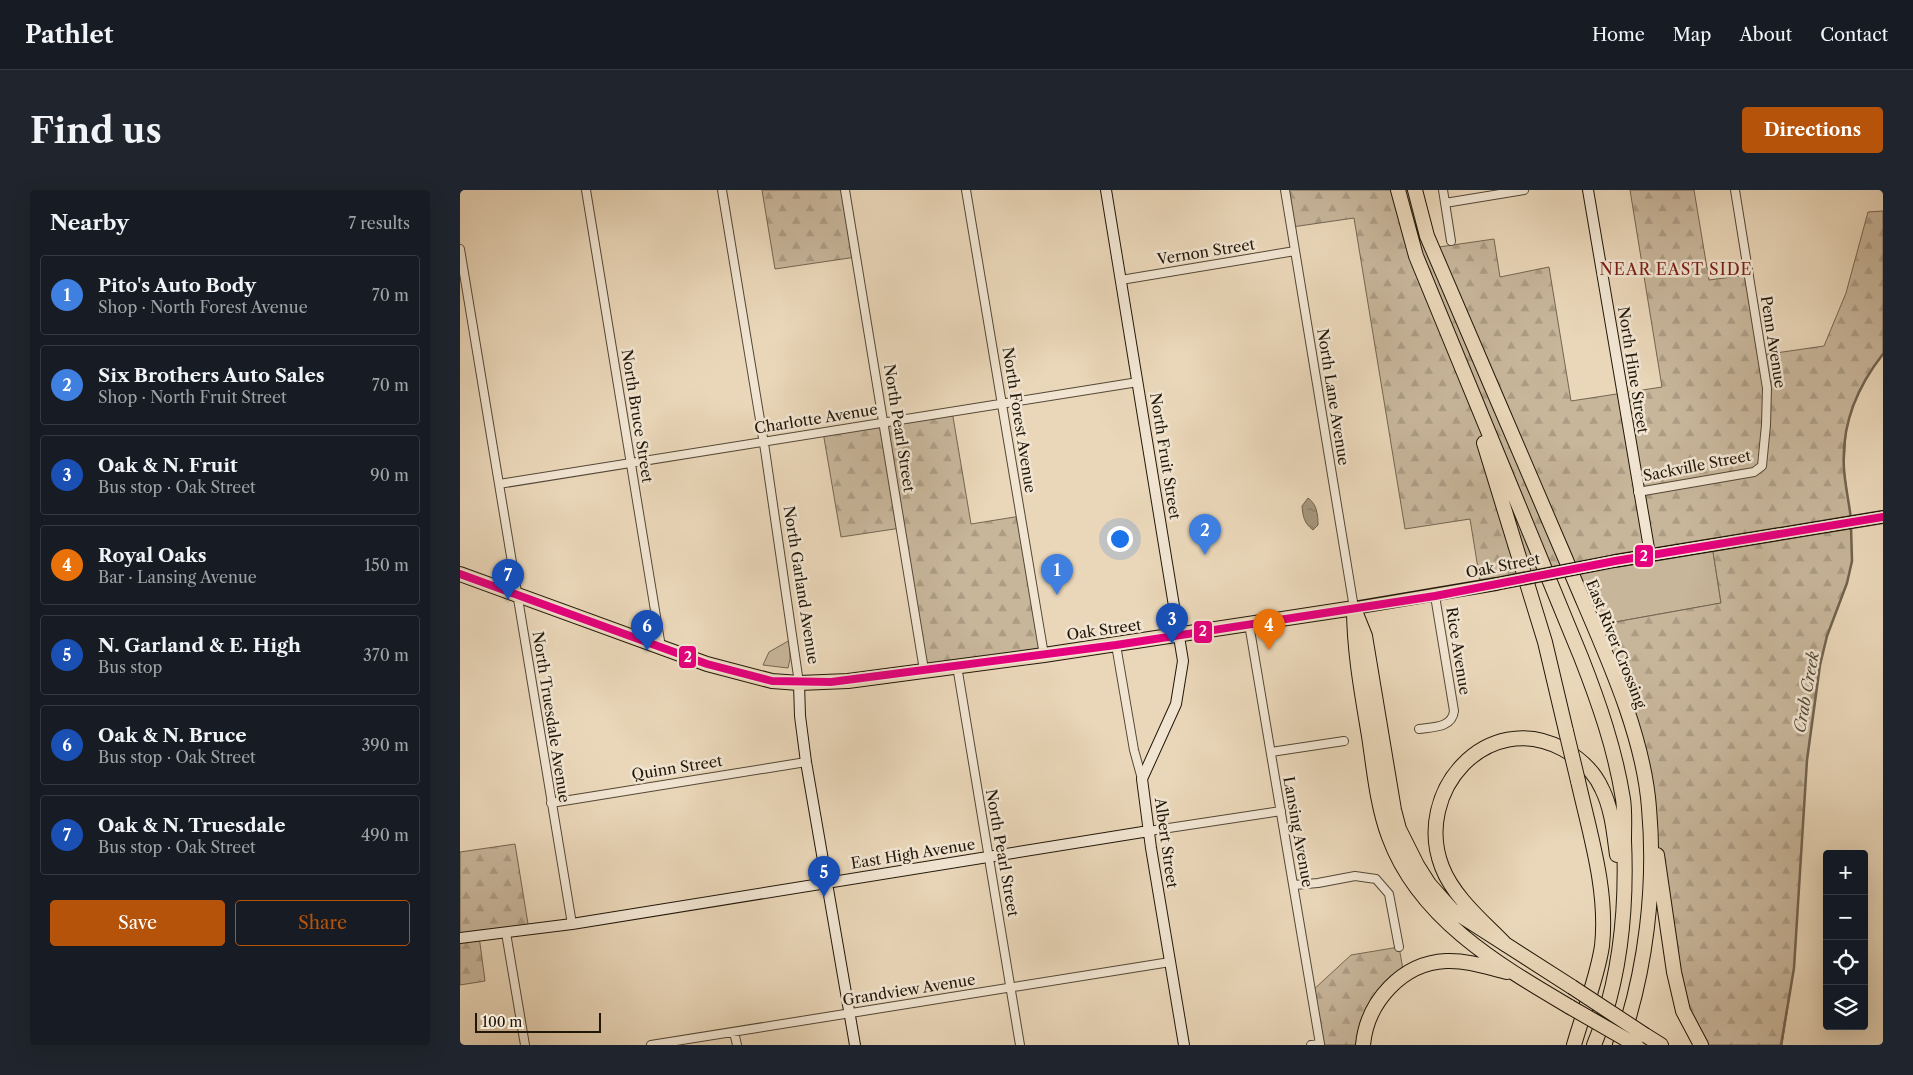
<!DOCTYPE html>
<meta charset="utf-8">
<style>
body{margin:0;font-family:"Libre Caslon Text",serif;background:#20242c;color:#f1f3f6}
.controls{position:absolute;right:15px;bottom:15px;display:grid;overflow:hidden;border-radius:5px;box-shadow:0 5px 20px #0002}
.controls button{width:45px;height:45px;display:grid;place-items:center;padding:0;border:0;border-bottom:1px solid #363941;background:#171b24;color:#f1f3f6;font:25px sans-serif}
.scale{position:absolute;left:15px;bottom:12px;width:126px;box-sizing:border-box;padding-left:5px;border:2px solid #211709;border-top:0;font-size:14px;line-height:18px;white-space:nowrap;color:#211709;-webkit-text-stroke:4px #f1e5d2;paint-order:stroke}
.you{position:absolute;left:659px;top:348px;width:18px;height:18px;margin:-12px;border:4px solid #fff;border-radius:50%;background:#1a73e8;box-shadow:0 0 0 8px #1a73e833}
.badge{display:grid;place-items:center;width:32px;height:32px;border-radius:50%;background:#b45309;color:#fff;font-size:16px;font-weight:700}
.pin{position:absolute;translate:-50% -41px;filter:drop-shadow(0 1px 2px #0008)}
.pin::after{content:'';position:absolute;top:26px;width:18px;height:15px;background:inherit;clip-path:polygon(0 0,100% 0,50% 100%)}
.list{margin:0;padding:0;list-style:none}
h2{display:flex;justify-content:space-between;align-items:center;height:65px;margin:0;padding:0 20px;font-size:21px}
h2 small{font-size:16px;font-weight:400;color:#9ea1a6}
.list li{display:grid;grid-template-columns:32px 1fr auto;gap:15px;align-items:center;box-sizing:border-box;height:80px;margin:0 10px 10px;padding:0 10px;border:1px solid #363941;border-radius:5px}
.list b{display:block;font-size:19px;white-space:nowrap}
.list p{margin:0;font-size:16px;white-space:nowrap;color:#9ea1a6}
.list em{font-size:16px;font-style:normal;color:#9ea1a6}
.actions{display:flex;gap:10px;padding:15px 20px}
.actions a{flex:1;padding:11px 0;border:1px solid #b45309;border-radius:5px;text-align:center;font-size:18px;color:#b45309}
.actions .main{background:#b45309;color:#fff}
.icon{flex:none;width:28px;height:28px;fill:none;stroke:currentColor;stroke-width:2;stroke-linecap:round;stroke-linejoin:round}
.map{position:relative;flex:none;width:1423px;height:855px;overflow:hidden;border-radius:5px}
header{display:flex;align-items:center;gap:30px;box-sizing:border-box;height:70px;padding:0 25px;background:#171b24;border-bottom:1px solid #363941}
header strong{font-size:24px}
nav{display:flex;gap:28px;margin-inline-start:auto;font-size:18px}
.intro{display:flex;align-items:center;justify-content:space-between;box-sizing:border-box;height:120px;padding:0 30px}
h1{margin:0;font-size:35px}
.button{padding:12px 22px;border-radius:5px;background:#b45309;color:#fff;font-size:18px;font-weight:700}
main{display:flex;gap:30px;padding:0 30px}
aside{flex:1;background:#171b24;border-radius:5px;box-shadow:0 5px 20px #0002}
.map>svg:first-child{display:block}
.grass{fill:#c8b69b;stroke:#746652}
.forest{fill:url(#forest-firs);stroke:#746652}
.water{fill:url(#water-ripples);stroke:#71634f}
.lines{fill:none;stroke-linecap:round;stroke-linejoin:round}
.stream{stroke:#71634f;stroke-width:2.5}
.street-casing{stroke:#534735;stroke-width:10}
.secondary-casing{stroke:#211709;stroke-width:12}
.primary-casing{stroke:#211709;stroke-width:14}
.highway-casing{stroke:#211709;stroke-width:16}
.street{stroke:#f1e5d2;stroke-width:8}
.secondary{stroke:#f1e5d2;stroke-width:10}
.primary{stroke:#ead7b9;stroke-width:11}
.highway{stroke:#ead7b9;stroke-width:14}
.primary-bridge-casing{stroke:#211709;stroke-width:14;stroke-linecap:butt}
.highway-bridge-casing{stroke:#211709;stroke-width:16;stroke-linecap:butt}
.primary-bridge{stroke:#ead7b9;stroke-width:11}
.highway-bridge{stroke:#ead7b9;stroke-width:14}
.bus-1-casing{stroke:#f1e5d2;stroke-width:11}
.bus-1{stroke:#e5007d;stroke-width:8}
.labels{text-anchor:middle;stroke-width:5;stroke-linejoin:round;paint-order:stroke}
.street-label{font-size:15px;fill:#211709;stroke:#f1e5d2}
.neighbourhood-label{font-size:16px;letter-spacing:1px;fill:#7a1f14;stroke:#f1e5d2}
.water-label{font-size:16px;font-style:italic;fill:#564a37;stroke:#f1e5d2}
.line-badge{stroke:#f1e5d2;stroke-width:2}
.badge-label{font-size:14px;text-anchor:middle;font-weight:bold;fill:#fff}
</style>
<header>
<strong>Pathlet</strong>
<nav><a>Home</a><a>Map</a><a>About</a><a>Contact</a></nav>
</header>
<div class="intro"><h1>Find us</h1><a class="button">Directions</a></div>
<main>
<aside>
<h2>Nearby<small>7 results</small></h2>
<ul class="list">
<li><span class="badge" style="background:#3f7fe0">1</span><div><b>Pito's Auto Body</b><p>Shop · North Forest Avenue</p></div><em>70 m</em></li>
<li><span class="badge" style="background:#3f7fe0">2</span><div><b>Six Brothers Auto Sales</b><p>Shop · North Fruit Street</p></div><em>70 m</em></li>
<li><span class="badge" style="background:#1a4fb4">3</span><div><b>Oak &amp; N. Fruit</b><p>Bus stop · Oak Street</p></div><em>90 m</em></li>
<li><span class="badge" style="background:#e8710a">4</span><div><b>Royal Oaks</b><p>Bar · Lansing Avenue</p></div><em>150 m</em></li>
<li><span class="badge" style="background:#1a4fb4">5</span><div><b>N. Garland &amp; E. High</b><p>Bus stop</p></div><em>370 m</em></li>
<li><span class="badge" style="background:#1a4fb4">6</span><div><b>Oak &amp; N. Bruce</b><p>Bus stop · Oak Street</p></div><em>390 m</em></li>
<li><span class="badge" style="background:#1a4fb4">7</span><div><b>Oak &amp; N. Truesdale</b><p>Bus stop · Oak Street</p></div><em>490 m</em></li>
</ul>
<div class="actions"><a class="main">Save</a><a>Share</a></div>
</aside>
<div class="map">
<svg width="1423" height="855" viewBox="0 0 1423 855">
<defs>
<pattern id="forest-firs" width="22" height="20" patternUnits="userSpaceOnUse" patternTransform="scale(1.25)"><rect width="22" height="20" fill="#c8b69b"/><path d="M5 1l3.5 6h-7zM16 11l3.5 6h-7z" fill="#ac9c84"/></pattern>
<pattern id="water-ripples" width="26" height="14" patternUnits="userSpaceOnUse" patternTransform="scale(1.25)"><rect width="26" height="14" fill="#a6967d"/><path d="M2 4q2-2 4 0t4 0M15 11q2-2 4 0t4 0" fill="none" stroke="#877965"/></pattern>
</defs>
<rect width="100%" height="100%" fill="#ead7b9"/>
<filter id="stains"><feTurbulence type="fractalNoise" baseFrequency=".004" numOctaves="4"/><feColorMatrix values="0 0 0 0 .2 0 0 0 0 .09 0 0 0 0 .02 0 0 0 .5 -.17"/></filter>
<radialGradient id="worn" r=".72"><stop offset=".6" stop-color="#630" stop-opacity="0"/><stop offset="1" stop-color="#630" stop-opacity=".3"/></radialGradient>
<!-- grass -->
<path class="grass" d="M1252,355L1261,413L1133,436L1109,379Z
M330,450V469L328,478L303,475L309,462Z"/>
<!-- forest -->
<path class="forest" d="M302,0H385L396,67L315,79Z
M825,0H955L972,58L1034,49L1040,87L1089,77L1111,211L1202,197L1170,0H1234L1249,90L1288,85L1302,165L1364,156L1386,103L1408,22L1423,21V164L1410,182L1392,217L1386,243L1384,278L1391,332L1392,371L1387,393L1367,446L1360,475L1347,570L1334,778L1322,855H1241L1223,821L1184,589L1133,436L1261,413L1252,355L1021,397L1010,329L945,339L894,28L832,37Z
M492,221L511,334L561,326L584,465L464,480L441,338L381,347L363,242Z
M55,654L69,740L19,746L25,791L0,795V662Z
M939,757L944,785L935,792L903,855H861L852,801L891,765Z"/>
<!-- water -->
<path class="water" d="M848,308C857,314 858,325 858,335L853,340C844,333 843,327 842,316Z"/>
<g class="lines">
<!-- stream -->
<path class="stream" d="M1391,329C1389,312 1385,295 1384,279C1381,236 1397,197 1423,164
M1321,855L1334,778L1347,570L1360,475L1367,446L1387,393L1392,371L1391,337"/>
<defs>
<path id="street" d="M126,0L201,457
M262,0L305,260L339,493
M385,0L464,480
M506,0L584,465
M825,0L894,418
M983,0L991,51
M985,13L1064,0
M0,59L112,734
M661,90L835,61
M39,294L678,192
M1178,302L1294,282L1302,276L1306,235L1307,198L1275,0
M789,434L860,854L851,855
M656,455L674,560L682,589
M497,476L560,855
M959,539C973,537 992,538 994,521L975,406
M811,562L884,551
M91,613L346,572
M689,641L821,621
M834,695L858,693L895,686L916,689L929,704L939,757
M46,743L65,855
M274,842L277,855
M191,855L710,772"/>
<path id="secondary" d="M646,0L723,471L716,514L682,589L691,658L724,855
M1128,0L1190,364
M339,493L340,526L346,572L395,855
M0,748L112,734L689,641"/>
<path id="primary" d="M1155,371L1423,327
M894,418L1036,394"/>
<path id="highway" d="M938,0L956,66L1121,467C1139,513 1155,559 1163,609C1165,622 1164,637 1164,650C1167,718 1160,792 1134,855
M955,0L967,46C1013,154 1060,262 1106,370C1137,446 1183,536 1189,618C1196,696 1186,781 1160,855
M1024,253L1085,452L1106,541
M0,384L247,474L312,491L339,493L388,491L584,465L894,418
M894,418C894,461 902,504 909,546C914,579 917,615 929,647C959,729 1039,775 1110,817
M897,426L905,446L934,620L939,639L957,675L969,694L992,720L1112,797
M1197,665L1214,782L1223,821L1241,855
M1046,755C1024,732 994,708 982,677C953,602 1027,518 1103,559C1121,569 1134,581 1142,599C1152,619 1154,643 1157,665
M1185,845L1201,855
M903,855C907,812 942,773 986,771C1007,770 1027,777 1047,782
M1114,855C1123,823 1137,789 1142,756C1148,701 1130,644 1118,591"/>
</defs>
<!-- street casing -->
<use href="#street" class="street-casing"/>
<!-- secondary casing -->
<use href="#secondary" class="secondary-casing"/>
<!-- primary casing -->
<use href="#primary" class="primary-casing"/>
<!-- highway casing -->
<use href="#highway" class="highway-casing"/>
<!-- street -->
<use href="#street" class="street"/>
<!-- secondary -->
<use href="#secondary" class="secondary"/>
<!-- primary -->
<use href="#primary" class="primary"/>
<!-- highway -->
<use href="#highway" class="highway"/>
<defs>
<path id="primary-bridge" d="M1036,394L1155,371"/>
<path id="highway-bridge" d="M1106,541L1118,591
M1112,797L1185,845
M1110,817L1176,855"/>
</defs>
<!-- primary-bridge casing -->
<use href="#primary-bridge" class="primary-bridge-casing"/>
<!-- highway-bridge casing -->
<use href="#highway-bridge" class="highway-bridge-casing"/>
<!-- primary-bridge -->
<use href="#primary-bridge" class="primary-bridge"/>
<!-- highway-bridge -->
<use href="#highway-bridge" class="highway-bridge"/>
<defs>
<path id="bus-1" d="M0,384L247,474L312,491L371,492L656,455L975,406L1155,371L1423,327"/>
</defs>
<!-- bus-1 casing -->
<use href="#bus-1" class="bus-1-casing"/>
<!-- bus-1 -->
<use href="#bus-1" class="bus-1"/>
</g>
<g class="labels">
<!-- street labels -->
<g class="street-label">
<text transform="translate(746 62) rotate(-9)" y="5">Vernon Street</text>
<text transform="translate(1313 152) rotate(81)" y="5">Penn Avenue</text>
<text transform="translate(1173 180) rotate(81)" y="5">North Hine Street</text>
<text transform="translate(873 207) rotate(81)" y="5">North Lane Avenue</text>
<text transform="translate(177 226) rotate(81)" y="5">North Bruce Street</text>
<text transform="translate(356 229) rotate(-9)" y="5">Charlotte Avenue</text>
<text transform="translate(559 230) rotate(81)" y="5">North Forest Avenue</text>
<text transform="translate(439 238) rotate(81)" y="5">North Pearl Street</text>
<text transform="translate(705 266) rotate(81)" y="5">North Fruit Street</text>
<text transform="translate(1237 276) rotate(-11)" y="5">Sackville Street</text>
<text transform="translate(1043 376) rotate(-11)" y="5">Oak Street</text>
<text transform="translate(341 395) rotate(81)" y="5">North Garland Avenue</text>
<text transform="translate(644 440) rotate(-8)" y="5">Oak Street</text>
<text transform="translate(1156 454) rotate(68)" y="5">East River Crossing</text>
<text transform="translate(998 461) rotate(81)" y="5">Rice Avenue</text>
<text transform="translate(91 527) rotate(81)" y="5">North Truesdale Avenue</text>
<text transform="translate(217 578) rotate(-9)" y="5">Quinn Street</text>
<text transform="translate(838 642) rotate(80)" y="5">Lansing Avenue</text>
<text transform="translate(706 653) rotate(82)" y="5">Albert Street</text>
<text transform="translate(542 663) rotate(80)" y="5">North Pearl Street</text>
<text transform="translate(453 664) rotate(-9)" y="5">East High Avenue</text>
<text transform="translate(449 800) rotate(-9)" y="5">Grandview Avenue</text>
</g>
<!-- neighbourhood labels -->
<g class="neighbourhood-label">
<text x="1216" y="85">NEAR EAST SIDE</text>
</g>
<!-- water labels -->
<g class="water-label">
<text transform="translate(1346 502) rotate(-80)" y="6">Crab Creek</text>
</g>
</g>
<g class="line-badge">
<rect x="1174" y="354" width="20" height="24" rx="5" fill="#e5007d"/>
<rect x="733" y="430" width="20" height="24" rx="5" fill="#e5007d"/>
<rect x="218" y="455" width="19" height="24" rx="5" fill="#e5007d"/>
</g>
<g class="badge-label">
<text x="1184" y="371">2</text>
<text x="743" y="446">2</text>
<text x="228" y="472">2</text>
</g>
<rect width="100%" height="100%" filter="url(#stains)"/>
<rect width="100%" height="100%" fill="url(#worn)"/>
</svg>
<div class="controls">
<button>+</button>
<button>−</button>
<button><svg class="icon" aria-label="locate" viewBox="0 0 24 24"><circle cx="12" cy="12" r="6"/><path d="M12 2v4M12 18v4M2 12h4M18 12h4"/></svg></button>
<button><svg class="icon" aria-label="layers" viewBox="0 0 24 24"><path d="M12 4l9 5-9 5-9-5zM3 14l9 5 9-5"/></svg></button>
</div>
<div class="scale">100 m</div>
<div class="you"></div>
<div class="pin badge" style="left:597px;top:405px;background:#3f7fe0">1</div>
<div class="pin badge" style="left:745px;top:365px;background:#3f7fe0">2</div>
<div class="pin badge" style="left:712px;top:454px;background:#1a4fb4">3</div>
<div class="pin badge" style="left:809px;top:460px;background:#e8710a">4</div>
<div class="pin badge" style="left:364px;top:707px;background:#1a4fb4">5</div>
<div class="pin badge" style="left:187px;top:461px;background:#1a4fb4">6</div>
<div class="pin badge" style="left:48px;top:410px;background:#1a4fb4">7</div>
</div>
</main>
